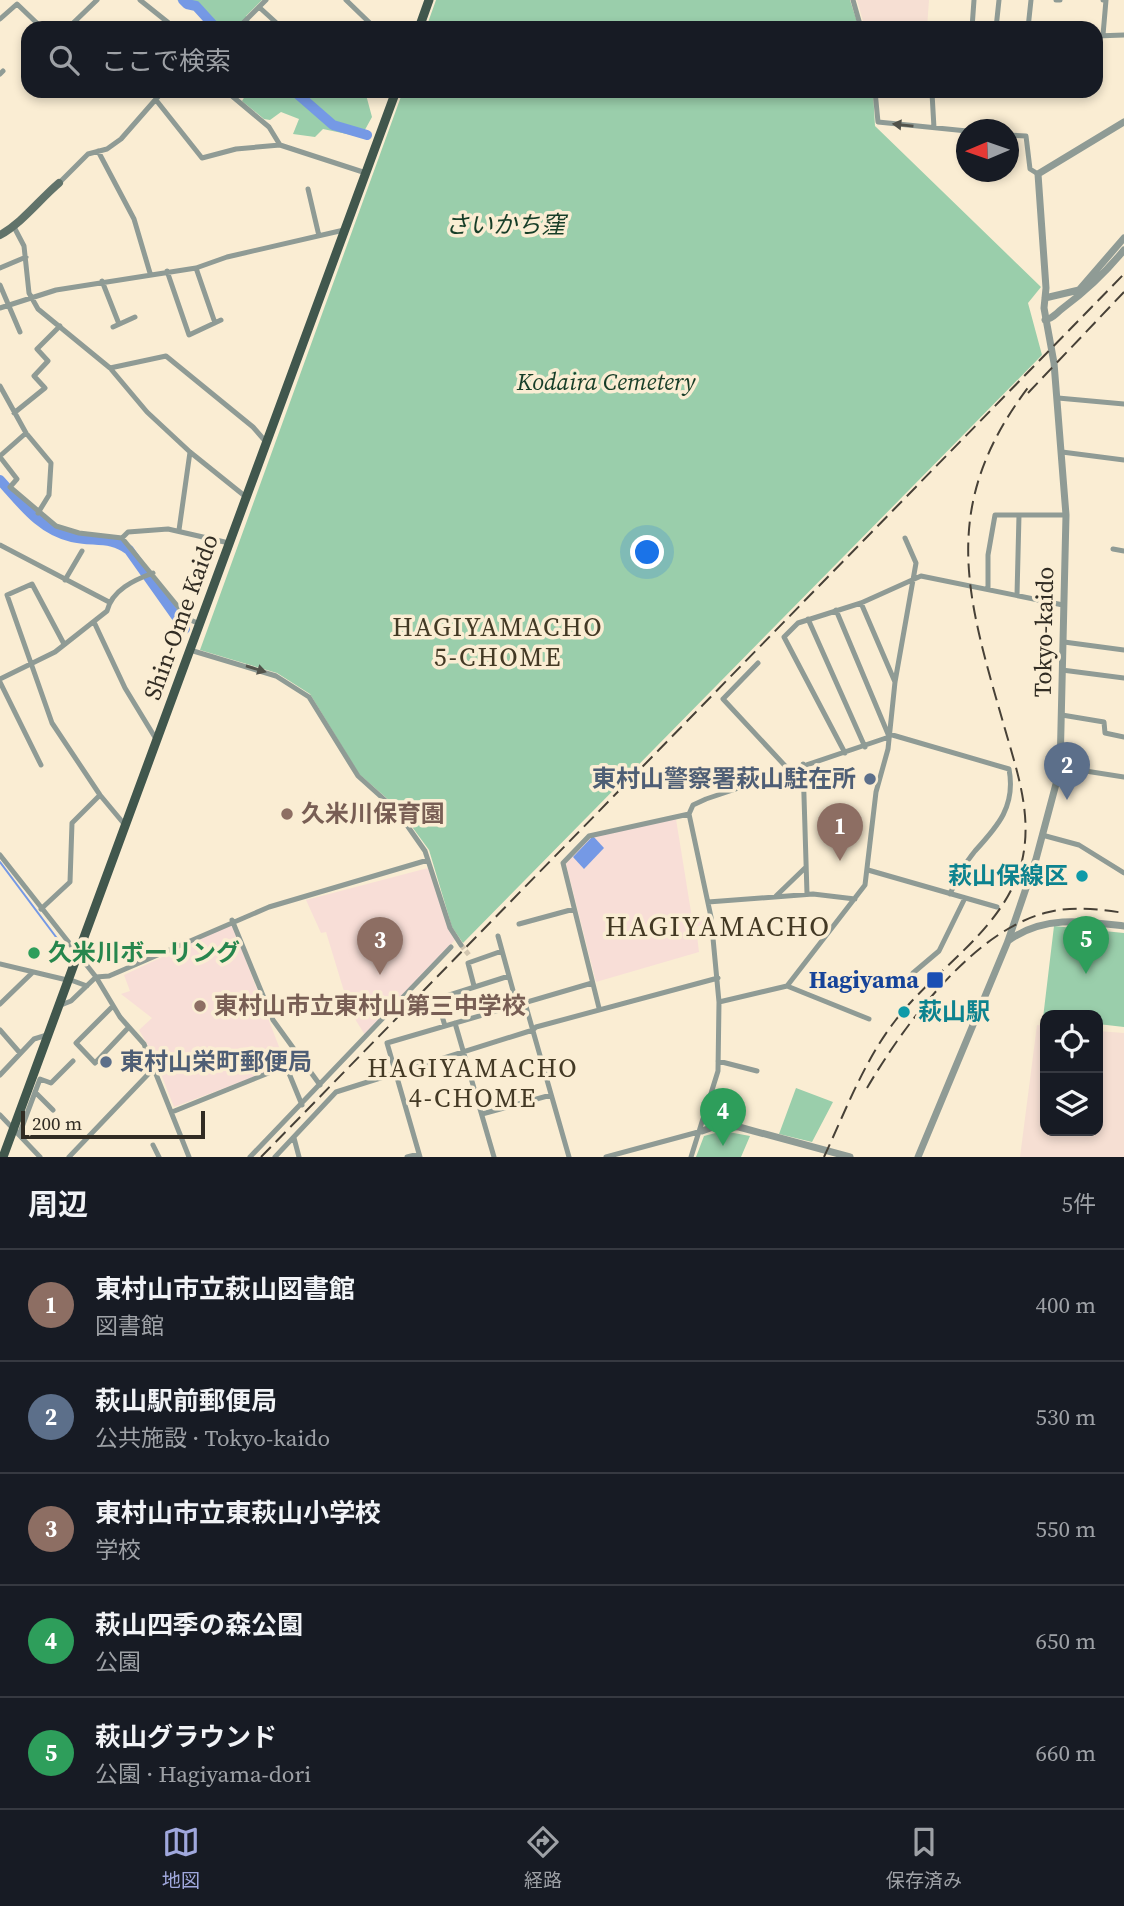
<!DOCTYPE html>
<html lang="ja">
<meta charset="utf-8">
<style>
body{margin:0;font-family:"Source Serif 4","Noto Sans JP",serif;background:#20242c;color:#f1f3f6}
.controls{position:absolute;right:21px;bottom:21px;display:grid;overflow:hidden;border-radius:14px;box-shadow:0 4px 10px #0003}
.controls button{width:63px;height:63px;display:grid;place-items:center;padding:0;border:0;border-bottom:2px solid #363941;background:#171b24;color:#f1f3f6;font:35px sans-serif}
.compass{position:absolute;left:956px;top:119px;width:63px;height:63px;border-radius:50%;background:#171b24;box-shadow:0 4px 10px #0003;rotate:268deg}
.scale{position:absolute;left:21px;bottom:18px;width:184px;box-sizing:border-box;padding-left:7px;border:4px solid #312c23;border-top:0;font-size:19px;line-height:24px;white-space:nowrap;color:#312c23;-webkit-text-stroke:5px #faedd3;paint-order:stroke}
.you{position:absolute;left:648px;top:553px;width:24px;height:24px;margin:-18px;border:5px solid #fff;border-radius:50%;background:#1a73e8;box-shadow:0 0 0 10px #1a73e833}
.badge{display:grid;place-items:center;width:46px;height:46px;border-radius:50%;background:#a0a8dd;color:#fff;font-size:23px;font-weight:700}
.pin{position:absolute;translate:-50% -58px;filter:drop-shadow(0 2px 4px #0008)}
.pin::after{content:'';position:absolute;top:37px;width:24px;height:21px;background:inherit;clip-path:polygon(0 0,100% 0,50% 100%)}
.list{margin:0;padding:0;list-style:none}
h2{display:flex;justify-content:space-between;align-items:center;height:91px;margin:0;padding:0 28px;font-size:30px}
h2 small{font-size:23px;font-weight:400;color:#9ea1a6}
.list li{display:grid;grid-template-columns:46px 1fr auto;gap:21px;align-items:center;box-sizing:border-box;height:112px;padding:0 28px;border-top:2px solid #363941}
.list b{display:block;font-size:26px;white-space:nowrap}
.list p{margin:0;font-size:23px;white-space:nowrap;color:#9ea1a6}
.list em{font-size:23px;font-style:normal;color:#9ea1a6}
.icon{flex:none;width:38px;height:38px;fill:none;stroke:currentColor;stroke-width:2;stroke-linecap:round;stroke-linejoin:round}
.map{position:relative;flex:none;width:1124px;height:1157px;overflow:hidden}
.search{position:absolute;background:#171b24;box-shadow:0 4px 10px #0003;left:21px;right:21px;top:21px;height:77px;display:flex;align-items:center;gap:18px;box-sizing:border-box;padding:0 24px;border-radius:21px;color:#9ea1a6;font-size:26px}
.sheet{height:651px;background:#171b24}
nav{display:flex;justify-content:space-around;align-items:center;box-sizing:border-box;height:98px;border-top:2px solid #363941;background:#171b24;font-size:19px;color:#9ea1a6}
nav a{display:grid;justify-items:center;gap:4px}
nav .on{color:#a0a8dd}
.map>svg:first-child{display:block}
.education{fill:#f8ded7}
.medical{fill:#f6dfd3}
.green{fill:#9aceab}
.water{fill:#7599e5}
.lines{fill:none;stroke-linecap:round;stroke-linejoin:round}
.stream{stroke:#7599e5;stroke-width:2}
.river{stroke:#7599e5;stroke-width:10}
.minor-tunnel{stroke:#d2c6b0;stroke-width:5;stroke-dasharray:5 2.5;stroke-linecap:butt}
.minor{stroke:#8f9b95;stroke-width:5}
.tertiary{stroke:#8f9b95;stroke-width:7}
.secondary{stroke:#61736a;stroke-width:8}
.primary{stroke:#41574d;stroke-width:9}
.rail{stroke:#474137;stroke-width:2;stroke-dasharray:14 7;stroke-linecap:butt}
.oneway{fill:#52534b}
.service-dot{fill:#5c6f8a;stroke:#faedd3;stroke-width:2.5}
.education-dot{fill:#8d6e63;stroke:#faedd3;stroke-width:2.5}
.culture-dot{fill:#0f9aa8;stroke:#faedd3;stroke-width:2.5}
.leisure-dot{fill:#2e9e5b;stroke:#faedd3;stroke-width:2.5}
.transit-dot{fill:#1a4fb4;stroke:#faedd3;stroke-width:2.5}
.labels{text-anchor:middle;stroke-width:7;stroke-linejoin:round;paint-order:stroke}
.park-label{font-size:24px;font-style:italic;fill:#163d27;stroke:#faedd3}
.street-label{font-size:24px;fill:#312c23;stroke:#faedd3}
.service-label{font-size:24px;font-weight:bold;fill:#4e5e75;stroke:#faedd3;text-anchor:end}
.education-label{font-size:24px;font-weight:bold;fill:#785e54;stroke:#faedd3;text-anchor:start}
.culture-label{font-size:24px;font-weight:bold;fill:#0d838f;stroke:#faedd3;text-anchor:end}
.leisure-label{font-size:24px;font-weight:bold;fill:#27864d;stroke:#faedd3;text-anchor:start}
.transit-label{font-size:24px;font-weight:bold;fill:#164399;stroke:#faedd3;text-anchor:end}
.neighbourhood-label{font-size:26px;letter-spacing:2px;fill:#433924;stroke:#faedd3}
.quarter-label{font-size:28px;letter-spacing:2px;fill:#433924;stroke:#faedd3}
</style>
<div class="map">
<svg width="1124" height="1157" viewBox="0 0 1124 1157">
<rect width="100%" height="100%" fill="#faedd3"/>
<!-- education -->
<path class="education" d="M676,819L692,918L705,916L706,923L696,927L699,952L596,982L566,864L589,837Z
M428,868L449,929L456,939L365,1035L350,1011L326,932L321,933L306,900Z
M232,924L286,1065L174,1107L153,1054L139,1030L152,1018L121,994L130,991L124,975Z"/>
<!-- medical -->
<path class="medical" d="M857,0H929L927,28H865Z
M1037,1025L1045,1026V1131H1098V1031L1124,1033V1157H1020Z"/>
<!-- green -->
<path class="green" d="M177,0H262L246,16L255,28H211L195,9Z
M436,0H850L859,28H426Z
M248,91H365L372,117L361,137L323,129L315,137L293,134L299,119L281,112L270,120L264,119L242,101Z
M403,91H873L875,126L1041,287L1028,303L1042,355L463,943L452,927L429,850L399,809L359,774L310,694L277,673L200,650Z
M1054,926L1124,933V1027L1098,1024V1015H1045L1043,1018Z
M796,1088L833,1102L812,1142L779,1134Z
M723,1131L750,1136L741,1157H696L704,1136Z"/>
<!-- water -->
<path class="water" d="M593,836L604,848L584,869L573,857Z"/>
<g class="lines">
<!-- stream -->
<path class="stream" d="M0,862L59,941"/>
<!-- river -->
<path class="river" d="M183,0L187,4L196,6L216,28
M294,91L333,125L367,135
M0,480C21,503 40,530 72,537C93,542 111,536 129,550L185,629"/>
<!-- minor-tunnel -->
<path class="minor-tunnel" d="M461,945L469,955"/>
<!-- minor -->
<path class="minor" d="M140,0L175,28
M346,0L375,28
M853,0L861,28
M1056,0H1060
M1103,0H1106L1103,35
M259,7L282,28
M0,19L17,4L42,28
M68,28L97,0
M238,28L266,0
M972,28L974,0
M996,28L999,0
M1028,28L1031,0
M1096,36L1124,35
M0,74L3,71
M226,91L269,127L280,145L366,173
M875,91L878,122L967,131
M876,94L932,93L934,128
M156,100L202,158L236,149L280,145
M1009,135L1026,136L1030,169L1038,174
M98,151L134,219L150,273
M59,183L88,154L107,149L121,139L163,91
M308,189L319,236
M14,227L24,246L29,293L38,309L110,368L147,412L190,452L246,497
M0,268L26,257
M196,268L215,323
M167,271L189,335L221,320
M102,281L119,324
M0,285L20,332
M0,308L56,290L196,268L227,257L344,230
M113,327L135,317
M110,368L166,356L253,427L266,442
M0,386L26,433L51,463L49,495L38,513
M1058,398L1124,404
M14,413L45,388L34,376L48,361L37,349L60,326
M1062,452L1124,460
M0,456L26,433
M0,457L17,479L10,487L56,526L79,533L122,538L188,619L200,624
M179,530L190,452
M122,538L128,532L168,529L229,543
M0,545L109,602
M1113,549L1124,551
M65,580L82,551
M988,589V555L995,515H1066
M1017,595L1019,515
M861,603L895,682
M836,610L888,734
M808,619L865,747
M94,622L125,688L156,739
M1064,642L1124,650
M64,644L32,584L7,595L52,723L100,795L125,825
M190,650L276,676L309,697L358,776L397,811L425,851L450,928L461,945
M758,663L723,699L789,770
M1062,670L1124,678
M0,679L55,652L107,611C112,590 134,580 153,573
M0,682L41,765
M1062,715L1104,722L1105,733L1124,737
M889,734L1009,769C1016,806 998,826 975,851C964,864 957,879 950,894
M845,753L784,637L798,623L861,603L921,576L1063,605
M803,764L807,894
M1060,767L1124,777
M1042,835L1079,845L1124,873
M0,855L96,977L120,1017L144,1044L189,1157
M868,870L997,907
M776,896L805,868
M708,902L813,894L855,899
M41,909L70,882L72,823L100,795
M232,920L273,1020L320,1085
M519,924L574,909
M498,936L517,1005
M0,964L67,980
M913,973L939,951L965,898
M68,979L87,986
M474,986L468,963L502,951
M787,986L869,1019
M719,1002L787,986L865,885L876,792L888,749L895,682L916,563L905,538
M525,1003L569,1157
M0,1004L32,973
M61,1005L71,1001L96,977L109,976L269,907L428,860
M113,1006L76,1043L95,1063L128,1028
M599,1008L563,863L589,836L689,814
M455,1023L494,1157
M445,1026L437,999L509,976
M0,1030L20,1053
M718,1061L757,1071
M0,1075L34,1039L47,1035
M35,1092L53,1110
M172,1112L286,1066L302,1105
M482,1114L551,1095
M0,1115L40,1157
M19,1135L40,1079L51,1083L73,1061
M294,1138L299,1157
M153,1145L159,1157
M69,1157L155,1067
M250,1157L451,947
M275,1157L336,1092L533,1030L536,1027L718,978
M407,1157L419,1154
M420,1157L387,1043L592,983
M606,1157L702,1131
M691,1157L718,1071L719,1002L711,917L689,814L693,805L706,799L889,737"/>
<!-- tertiary -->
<path class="tertiary" d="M1045,298L1079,290L1124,238
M1045,320C1054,318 1055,314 1063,308C1086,291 1105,273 1124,250
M1008,941C1043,915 1084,921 1124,926
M702,1131L716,1126L739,1127L850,1157
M918,1157L1008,941L1036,859L1060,769L1066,515L1054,363L1044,308L1046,288L1038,174L1124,122"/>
<!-- secondary -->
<path class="secondary" d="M0,235C22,223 39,200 59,183"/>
<!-- primary -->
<path class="primary" d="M419,28L429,0
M3,1157L396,91"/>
<!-- rail -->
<path class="rail" d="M1028,393L1124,292
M867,1088C904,1025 974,929 1049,912C1074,906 1099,909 1124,913
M261,1157L1124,274
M824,1157C845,1112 864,1061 895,1021C936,967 1005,930 1022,861C1032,818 1019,777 1007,736C968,600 935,509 1030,385"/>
</g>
<!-- one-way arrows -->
<defs><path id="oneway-solid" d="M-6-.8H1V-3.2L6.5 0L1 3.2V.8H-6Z" transform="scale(1.75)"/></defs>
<g class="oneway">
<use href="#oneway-solid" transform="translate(903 125) rotate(-174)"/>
<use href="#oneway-solid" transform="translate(256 669) rotate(17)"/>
</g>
<!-- markers -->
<g class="service-dot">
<circle cx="870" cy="779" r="7"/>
<circle cx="106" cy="1062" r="7"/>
</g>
<g class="education-dot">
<circle cx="287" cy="814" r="7"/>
<circle cx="200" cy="1006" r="7"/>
</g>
<g class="culture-dot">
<circle cx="1082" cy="876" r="7"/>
<circle cx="904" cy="1012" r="7"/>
</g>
<circle class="leisure-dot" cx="34" cy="953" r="7"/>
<rect class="transit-dot" x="926" y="971" width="18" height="18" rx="3.5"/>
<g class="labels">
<!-- park labels -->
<g class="park-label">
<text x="505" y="233">さいかち窪</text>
<text x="606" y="390">Kodaira Cemetery</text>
</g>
<!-- street labels -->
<g class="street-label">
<text transform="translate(181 617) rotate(-70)" y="8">Shin-Ome Kaido</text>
<text transform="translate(1044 632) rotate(-89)" y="8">Tokyo-kaido</text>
</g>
<!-- service labels -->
<g class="service-label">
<text x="856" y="787">東村山警察署萩山駐在所</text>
<text x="120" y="1070" text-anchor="start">東村山栄町郵便局</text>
</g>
<!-- education labels -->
<g class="education-label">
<text x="301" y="822">久米川保育園</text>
<text x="214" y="1014">東村山市立東村山第三中学校</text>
</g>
<!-- culture labels -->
<g class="culture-label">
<text x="1068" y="884">萩山保線区</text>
<text x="918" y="1020" text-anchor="start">萩山駅</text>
</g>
<!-- leisure labels -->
<g class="leisure-label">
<text x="48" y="961">久米川ボーリング</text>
</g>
<!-- transit labels -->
<g class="transit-label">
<text x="919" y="988">Hagiyama</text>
</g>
<!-- neighbourhood labels -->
<g class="neighbourhood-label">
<text x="498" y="636">HAGIYAMACHO<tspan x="498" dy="30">5-CHOME</tspan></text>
<text x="473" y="1077">HAGIYAMACHO<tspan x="473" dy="30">4-CHOME</tspan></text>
</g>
<!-- quarter labels -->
<g class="quarter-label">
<text x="718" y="936">HAGIYAMACHO</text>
</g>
</g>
</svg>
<div class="controls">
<button><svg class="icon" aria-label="locate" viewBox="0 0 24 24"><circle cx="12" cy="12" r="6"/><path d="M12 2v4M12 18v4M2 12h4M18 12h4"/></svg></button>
<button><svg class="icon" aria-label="layers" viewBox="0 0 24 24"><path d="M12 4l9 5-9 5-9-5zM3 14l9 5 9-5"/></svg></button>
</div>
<svg class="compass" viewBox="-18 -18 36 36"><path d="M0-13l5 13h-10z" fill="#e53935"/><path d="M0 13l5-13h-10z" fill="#9ea1a6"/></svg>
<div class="scale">200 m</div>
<div class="you"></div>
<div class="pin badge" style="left:840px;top:861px;background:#8d6e63">1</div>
<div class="pin badge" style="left:1067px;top:800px;background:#5c6f8a">2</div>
<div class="pin badge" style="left:380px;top:975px;background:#8d6e63">3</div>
<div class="pin badge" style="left:723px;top:1146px;background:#2e9e5b">4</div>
<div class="pin badge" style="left:1086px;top:974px;background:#2e9e5b">5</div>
<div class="search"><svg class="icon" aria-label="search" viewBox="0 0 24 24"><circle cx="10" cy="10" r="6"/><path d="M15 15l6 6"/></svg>ここで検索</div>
</div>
<section class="sheet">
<h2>周辺<small>5件</small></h2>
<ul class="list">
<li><span class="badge" style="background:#8d6e63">1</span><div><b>東村山市立萩山図書館</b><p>図書館</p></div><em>400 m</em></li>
<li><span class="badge" style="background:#5c6f8a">2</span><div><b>萩山駅前郵便局</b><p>公共施設 · Tokyo-kaido</p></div><em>530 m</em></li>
<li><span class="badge" style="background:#8d6e63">3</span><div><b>東村山市立東萩山小学校</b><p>学校</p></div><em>550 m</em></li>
<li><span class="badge" style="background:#2e9e5b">4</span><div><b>萩山四季の森公園</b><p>公園</p></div><em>650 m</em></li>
<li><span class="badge" style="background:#2e9e5b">5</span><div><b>萩山グラウンド</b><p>公園 · Hagiyama-dori</p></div><em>660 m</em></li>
</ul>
</section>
<nav>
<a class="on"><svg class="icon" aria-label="map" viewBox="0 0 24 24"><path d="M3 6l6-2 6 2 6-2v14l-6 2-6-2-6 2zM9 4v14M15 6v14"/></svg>地図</a>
<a><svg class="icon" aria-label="directions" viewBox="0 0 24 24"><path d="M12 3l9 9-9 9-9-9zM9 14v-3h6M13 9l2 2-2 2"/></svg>経路</a>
<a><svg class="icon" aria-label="saved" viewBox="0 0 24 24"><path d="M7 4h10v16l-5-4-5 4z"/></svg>保存済み</a>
</nav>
